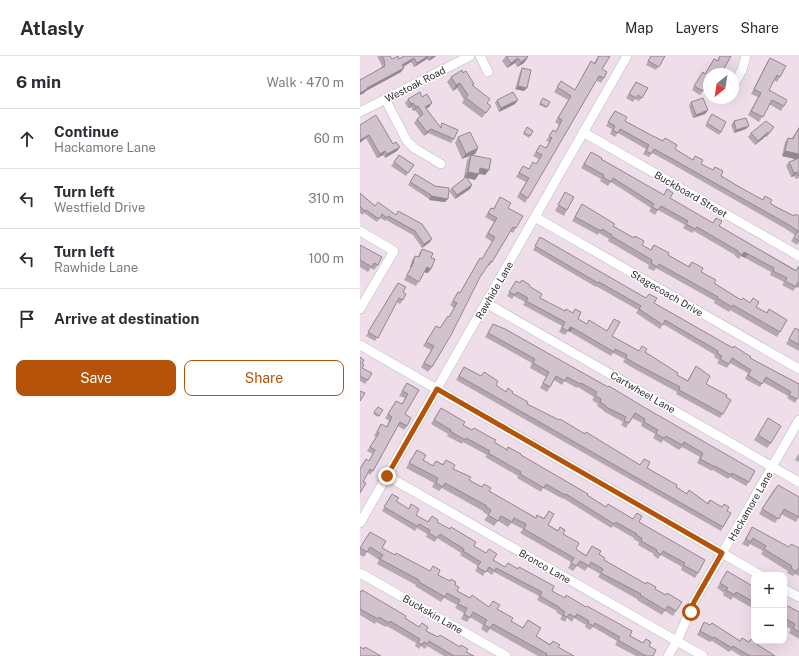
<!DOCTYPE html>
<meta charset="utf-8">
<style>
body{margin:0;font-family:"Public Sans",sans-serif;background:#f7f7f7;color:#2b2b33}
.controls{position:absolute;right:12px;bottom:12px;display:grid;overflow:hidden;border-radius:8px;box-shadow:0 4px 16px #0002}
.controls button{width:36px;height:36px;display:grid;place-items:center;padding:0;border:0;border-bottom:1px solid #e1e1e2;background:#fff;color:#2b2b33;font:20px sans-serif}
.compass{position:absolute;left:343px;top:12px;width:36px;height:36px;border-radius:50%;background:#fff;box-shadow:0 4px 16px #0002;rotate:210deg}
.stop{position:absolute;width:12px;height:12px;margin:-9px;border:3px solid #b45309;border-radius:50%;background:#fff}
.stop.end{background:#b45309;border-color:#fff;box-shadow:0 1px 4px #0008}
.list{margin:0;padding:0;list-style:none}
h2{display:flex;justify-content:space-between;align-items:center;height:52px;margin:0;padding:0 16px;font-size:17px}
h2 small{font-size:13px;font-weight:400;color:#7c7c81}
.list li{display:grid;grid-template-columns:26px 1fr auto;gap:12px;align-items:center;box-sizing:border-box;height:60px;padding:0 16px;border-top:1px solid #e1e1e2}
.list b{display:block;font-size:15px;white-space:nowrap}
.list p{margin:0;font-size:13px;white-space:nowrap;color:#7c7c81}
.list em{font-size:13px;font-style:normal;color:#7c7c81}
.actions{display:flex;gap:8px;padding:12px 16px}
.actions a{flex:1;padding:9px 0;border:1px solid #b45309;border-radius:8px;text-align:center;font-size:14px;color:#b45309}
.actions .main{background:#b45309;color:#fff}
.icon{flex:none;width:22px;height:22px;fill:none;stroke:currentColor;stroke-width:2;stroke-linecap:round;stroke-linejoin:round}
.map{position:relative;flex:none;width:439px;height:600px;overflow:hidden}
header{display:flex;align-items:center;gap:24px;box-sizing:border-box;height:56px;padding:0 20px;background:#fff;border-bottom:1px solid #e1e1e2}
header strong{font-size:19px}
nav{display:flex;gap:22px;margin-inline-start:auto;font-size:14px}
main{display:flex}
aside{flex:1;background:#fff}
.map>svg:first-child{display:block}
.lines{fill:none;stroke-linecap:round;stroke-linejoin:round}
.minor-casing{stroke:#aebdb6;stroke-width:10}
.minor{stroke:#fff;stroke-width:9}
.wall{fill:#b5a7b0}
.shaded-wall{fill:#938890}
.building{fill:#d2c2cd;stroke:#938890}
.route{stroke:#b45309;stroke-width:5}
.labels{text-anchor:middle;stroke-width:3;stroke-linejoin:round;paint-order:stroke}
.street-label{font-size:10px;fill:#2d2d2d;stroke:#fff}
</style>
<header>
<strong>Atlasly</strong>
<nav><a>Map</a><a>Layers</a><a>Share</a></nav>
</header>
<main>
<aside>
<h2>6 min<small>Walk · 470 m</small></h2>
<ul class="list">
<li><svg class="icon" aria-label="ahead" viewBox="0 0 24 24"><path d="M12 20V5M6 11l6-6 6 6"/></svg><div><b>Continue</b><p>Hackamore Lane</p></div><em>60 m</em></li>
<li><svg class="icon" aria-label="left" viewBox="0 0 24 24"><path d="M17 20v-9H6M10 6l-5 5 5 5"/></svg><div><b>Turn left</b><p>Westfield Drive</p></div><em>310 m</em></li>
<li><svg class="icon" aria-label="left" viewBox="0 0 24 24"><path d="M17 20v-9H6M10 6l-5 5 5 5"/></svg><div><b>Turn left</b><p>Rawhide Lane</p></div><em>100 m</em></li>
<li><svg class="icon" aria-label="arrive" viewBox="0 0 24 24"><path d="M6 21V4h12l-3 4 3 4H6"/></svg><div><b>Arrive at destination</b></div></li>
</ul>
<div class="actions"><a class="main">Save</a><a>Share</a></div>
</aside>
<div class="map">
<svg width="439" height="600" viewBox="0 0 439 600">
<rect width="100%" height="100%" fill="#efdeea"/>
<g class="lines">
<defs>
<path id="minor" d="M120,0L128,16
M373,30L382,14L386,0
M25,43L47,85L54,92L81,108
M0,56L110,0
M223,76L439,200
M175,161L439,313
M0,175L34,195L0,253
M126,247L439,426
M0,289L400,519
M27,420L343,600
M0,467L267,0
M0,517L146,600
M424,533L439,541
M308,600L317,585L334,546L439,364"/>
</defs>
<!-- minor casing -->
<use href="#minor" class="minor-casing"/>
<!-- minor -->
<use href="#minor" class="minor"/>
</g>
<!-- wall -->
<path class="wall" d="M17,0H30L32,3H39L44,0H76L69,5L67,3L54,11L51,6L43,11L44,12L41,16L6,35L4,37L0,39V24L21,12V11L22,10Z
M146,0L168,1L164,7L157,11L155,7L147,12L142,5Z
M238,0H250L242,13L244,22L241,27L236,24L165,147L157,141L166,126L156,121L163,110L169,113L173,106L176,108L179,103L173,100L180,89L186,92L189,86L186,85L193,74L196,75L199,69L195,66L208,44L194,36L201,25L215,34L228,10L231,5L234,7Z
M291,0H305L296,14L286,9Z
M360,0H371L349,18L343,35L340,39L332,34L340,20L345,18L354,3L357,5Z
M410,2L420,21L417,26L414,24L409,34L424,50L421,55L409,48L399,66L388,59L398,41L391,38L407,6Z
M162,12L164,35L155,33L160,16Z
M103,17L114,28L112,30L127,48L131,50L122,62L102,47L104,44L97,32L93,35L87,26L91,21Z
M276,26L282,42L279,45L275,43L273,46L266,42Z
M62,41L72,47L69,51L66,53L80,71L82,67L94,83L91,87L68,77L64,80L54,67L57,63L60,61L55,54L53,55L51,51L48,52L45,47L48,43Z
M183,42L190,46L186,52L179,49Z
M137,44L155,48L139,56L135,47Z
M331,46L348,54L345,58L333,62L329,50Z
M255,55L265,65L302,85L305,82L315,93L333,104L335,100L341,108L383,133L402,144L405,140L410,147L434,160H439V186L437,189L431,185L435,179L426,173L305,104L292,97L289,101L283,98L286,93L258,77L255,81L250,78L252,73L246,70Z
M352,58L361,76L359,79L345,70Z
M374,65L386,73L374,77L371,69Z
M0,69L37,95L25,102L23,99L17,102L6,82Z
M167,71L173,75L169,82L163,78Z
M414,71L407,81L406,80L395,89L388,81L391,77Z
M439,71V122L436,123L434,120L431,121L426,110L429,106L436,103L422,100L425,86L428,82H432Z
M98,81L118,92L115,98L111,99L129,114L125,119L119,118L115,124L107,122L112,129L110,133L95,143L89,135L92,132L106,122L104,121L107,104L111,99L102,103L95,87Z
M231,96L241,103L352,167L356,162L359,170L436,214L439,210V232L436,231L433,235L422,229L424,226L410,219L411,216L385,202L381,200L379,203L375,200V199L334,175L332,177L323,172L325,169L298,154L295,159L289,155L291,152L251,126L248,130L240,125L241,123L221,112Z
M39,99L54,109L46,120L31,110Z
M55,118L85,146L69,144V143L48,129Z
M205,136L207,154L204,160L195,155L202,142Z
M0,137L15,150L36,159L38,155L70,186L62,192L53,179L26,164L25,165L20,162L17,166L4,157L3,159L0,157Z
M140,141L148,152L156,172L153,177L150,175L132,206L129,210L128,209L120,221L72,311L68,316L61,311L71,294L63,290L76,270L80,272L88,260L89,261L94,252L90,249L98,236L100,237L117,207L120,202L122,203L132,186L125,181L134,166L125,161L131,152L133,153Z
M222,148L253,170L290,194L294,189L308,199L328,210L332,206L354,227L381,244L396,251L406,257L409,253L420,276L417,281L370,254L369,256L354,247L355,245L296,212L294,215L288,212L289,209L248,185L249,183L239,177L238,179L212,165Z
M180,181L294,247L390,302L439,328L437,343L435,347L427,342L428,340L403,326L400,331L385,323L388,317L370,307L367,312L357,307L359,304L354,301L355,299L303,268L300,273L276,257L278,254L236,230V231L173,194Z
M0,189L18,209L14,214L11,212L8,216L0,211Z
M62,193L71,202L68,217L64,216L56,230L44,224L51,211H50L52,204L55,200L58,201L59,198Z
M156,225L169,230L180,242L204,255L213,257L215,253L218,263L227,268L247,275L254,263L252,280L279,295L285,296L317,319L327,325L336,310L346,328L366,341L363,358L360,362L316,338L317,336L273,312L263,306L265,303L253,297L251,300L210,276L208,275L205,279L199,276L202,270L163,249L165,246L154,240L152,243L147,240Z
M36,230L43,236V244L40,248L37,246L15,285L6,280Z
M133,268L145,273L389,426L386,430L370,421L368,423L353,414L352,415L337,407L340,401L322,391L319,394L303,384L301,387L293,382L295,378L281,370L282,367L272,362L266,372L261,369L263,366L243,355V354L237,350L238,348L232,344L234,341L218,331L217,332L204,325L202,329L194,324L187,336L180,332L186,321L170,312L172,307L125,281Z
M435,272L439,274V295L426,288Z
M0,301L2,312L8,324L5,328L0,325Z
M104,311L121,320L124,316L136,329L146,336L148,332L152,337L167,348L280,409L284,403L287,412L316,431L327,438L329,434L347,447L350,444L367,455L363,471L361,475L96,324Z
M47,327L59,334L45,358L47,370L44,374L38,370L13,415L10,419L8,417L3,426L0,437V412L6,403L9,405L13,398L7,395L16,381L14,380L21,368L26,371L29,365L25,362L36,345L42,348L45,342L39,340Z
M18,351L23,354L18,361L13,358Z
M81,352L103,369L146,394L148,391L246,451L273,463L277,457L279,466L338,517L335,522L321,514L322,511L301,499L298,503L293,499L294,498L278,489L279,486L273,483L274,482L253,470L251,472L203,442V443L183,432L181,436L157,422L158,420L125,401L127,399L103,386L102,388L87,380L88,378L71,368Z
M408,362L411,387L407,392L394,384Z
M57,394L63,404L72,410L76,405L83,408L86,404L93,413L109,424L122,431L124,428L129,435L175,462L177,459L184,462L189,455L188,469L198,474L200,471L203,478L216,493L226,499L232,490L244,504L295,533L316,555L313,560L305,555L302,559L277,544V543L238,521L240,518L228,511L225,515L217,510L213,515L208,512L211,506L160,477L163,473L151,467L148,471L138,465L134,470L124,464L128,459L123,456V455L82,432L79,435L72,431L74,427L46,412Z
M439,397V406L435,404Z
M414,433L439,461L436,466L421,458L415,467L399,458Z
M32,438L36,445L56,459L67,466L72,460L77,466L114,490L133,504L145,511L148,507L192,535L283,587L286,583L293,600H276L255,589L257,585L233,571L230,574L225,571L226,569L214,562L212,566L207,562L205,566L200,563L202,560L196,556L197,555L177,544L179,540L134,516L132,519L126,515L123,520L115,515L118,510L100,499L101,497L77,482L75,486L66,481L67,478L57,472L55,475L22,455Z
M392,471L429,491L438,492L439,491V520L435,518L433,520L427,517L428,515L401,498L403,495L390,488L388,491L382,488Z
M10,476L22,492L35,499L70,515L73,510L78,519L95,529L97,535L129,551L133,545L137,553L151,565L163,572L168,564L176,580L190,588L193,585L198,591L214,600H178L130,573L127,577L121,573L123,569L110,561L107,566L101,563L104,557L95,552L97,549L84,542L81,546L55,530L56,529L17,508L19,504L7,496L4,501L0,499V492Z
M367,515L394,531V553L373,541L371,544L363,539L364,537L357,532Z
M0,535L59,571L62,567L66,575L114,600H84L67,590L65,593L61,590L59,593L55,590L56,587L27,570L26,571L16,566L15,568L0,559Z
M424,548L439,556V583L429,577L431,573L424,569Z
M344,566L350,569L352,567L380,585L395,587L415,600H381L371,594L369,596L352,585L350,586L337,579Z"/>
<!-- shaded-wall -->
<path class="shaded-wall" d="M68,0H69L67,3L54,11L57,7Z
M73,0H76L69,5L71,1Z
M168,1L164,7L157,11L161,6Z
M54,2L51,6L39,13L42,9Z
M158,2L155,7L147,12L151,7Z
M44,12L41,16L6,35L4,37L0,39V37L7,32Z
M100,27L97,32L93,35L96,29Z
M158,30L167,32L164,35L155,33Z
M158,44L155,48L139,56L141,52Z
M53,47L51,51L48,52L51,48Z
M72,47L69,51L62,55L65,51Z
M58,50L55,54L53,55L56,51Z
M348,54L345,58L333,62L336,59Z
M389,70L386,73L374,77L376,74Z
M71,73L68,77L64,80L67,76Z
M408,76L406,80L395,89L398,85Z
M9,79L6,82L0,87V84Z
M40,91L37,95L25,102L27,98Z
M118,92L115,98L102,103L106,98Z
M25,95L23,99L17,102L20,98Z
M425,95L439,98V104L422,100Z
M120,112L129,114L125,119L117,117Z
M108,116L119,118L115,124L104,121Z
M437,116L434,120L431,121L434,117Z
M112,129L110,133L95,143L97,139Z
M71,140L88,143L85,146L69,144Z
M72,183L70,186L62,192L64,188Z
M384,196L388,198L385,202L381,200Z
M53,206H54L51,211H50Z
M67,211L71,213L68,217L64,216Z
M210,271L213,272L210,276L208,275Z"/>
<!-- building -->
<path class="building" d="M22,0H30L32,3L38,0L39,3L44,0H68L57,7L54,2L42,9L44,12L7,32V33L0,37V24L25,10L24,7L25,6Z
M146,0H167L168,1L161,6L158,2L151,7Z
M239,0H250L242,13L247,16L244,22L239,20L168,142L160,137L169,122L159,117L163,110L169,113L173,106L176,108L182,99L176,96L180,89L186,92L192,82L189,80L193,74L196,76L202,64L198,62L211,40L197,31L201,25L215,34L231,5L235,8Z
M291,0H305L299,11L288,5Z
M360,0H371L361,18H349V24L343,35L334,30L343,16L345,18L354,3L358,5Z
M410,2L426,10L420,21L417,19L409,34L427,44L424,50L412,44L403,61L391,55L401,37L394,33Z
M162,12L171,14L167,32L158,30Z
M102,14L103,17L106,15L114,28L112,29L130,43L127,47L131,50L126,57L106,42L108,39L100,27L96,29L91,21Z
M276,26L288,32L282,42L278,39L276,42L269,38Z
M60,36L62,41L67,38L72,47L65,51L81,72L82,67L98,74L94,83L71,73L67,76L57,63L63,58L58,50L56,51L53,47L51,48L48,43Z
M153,36L158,44L141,52L137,44Z
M183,42L190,46L187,51L180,47Z
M343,42L348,54L336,59L331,46Z
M255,55L267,61L265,65L289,78L303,85L305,82L317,89L315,93L333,104L335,100L343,104L341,108L353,114L355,111L363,115L361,120L383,133L403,144L405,140L412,144L410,147L416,151L434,160L435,158L439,160V185L434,181L438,175L429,169L307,100L294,93L291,98L286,95L289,89L260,73L258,77L253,74L255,70L248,66Z
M352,58L366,66L361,76L347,67Z
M16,59L33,88L36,86L40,91L27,98L25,95L20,98L9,79L0,84V69Z
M386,62L389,70L376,74L374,65Z
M406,65L414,71L409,77L408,76L398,85L391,77Z
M167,71L173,75L170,80L164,77Z
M439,72V98L425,95L428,82L433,83Z
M110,76L118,92L106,98L98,81Z
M231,96L242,102L241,103L304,139L307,133L313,137L310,142L353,167L356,162L362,165L359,170L436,215L439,210V227L438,226L436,231L425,225L427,222L413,215L414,212L388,198L384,196L382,199L378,196V195L337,171L335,173L326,168L328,165L301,150L298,154L292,151L294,148L253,122L251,126L243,121L244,119L224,108Z
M39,99L54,109L48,117L34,106Z
M111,99L131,103L129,114L120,112L119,118L108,116Z
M439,102V119L438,120L437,116L434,117L429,106Z
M55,118L75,130L89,132L88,143L71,140V139L50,126Z
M106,121L112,129L97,139L92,132Z
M205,136L214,141L207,154L198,149Z
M0,137L15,150L18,146L36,159L38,155L62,168L72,183L64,188L55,175L28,160L27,162L22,158L19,163L6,154L5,155L0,151Z
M140,141L151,147L148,152L163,160L156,172L153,171L132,206L131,205L120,221L91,279L72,311L64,307L74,290L66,286L76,270L80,272L88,260L89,261L97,247L93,245L98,236L100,237L120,202L122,203L135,181L128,177L137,162L128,157L131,152L134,153Z
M222,148L255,168L253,170L274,182L275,180L284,185L282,189L291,194L294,189L309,197L308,199L329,211L332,206L343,212L341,216L356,224L354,227L381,244L383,242L390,247L393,242L399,246L396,251L407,257L409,253L427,264L420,276L373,249L372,251L357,242L358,241L299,208L297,211L291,207L292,204L251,180L252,179L242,173L241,175L215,161Z
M180,181L286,242L289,238L297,242L294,247L373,292L374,290L391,301L390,302L439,328V340L437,343L429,339L431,336L406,321L402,328L388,319L391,314L372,302L369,308L360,303L362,300L357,297L358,295L305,264L303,269L279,253L281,250L239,226L238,227L175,190Z
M0,189L22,201L18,209L14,207L12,211L0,204Z
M62,193L73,197L71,202L75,203L71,213L67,211L59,226L47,219L54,206H53L55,200L59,201Z
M162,224L170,229L169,230L182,238L180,242L205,255L206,253L213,257L215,253L221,256L218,263L227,268L229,264L247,275L254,263L260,266L252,280L279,295L282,290L287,293L285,296L318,317L317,319L328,325L336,310L350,320L346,328L367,339L366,341L371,344L363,358L319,334L320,331L276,308L266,302L267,299L255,293L254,296L213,272L210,271L208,275L202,272L205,266L166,245L168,242L157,236L155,239L149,236L156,225L160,227Z
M38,227L46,231L43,236L46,238L43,244L39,242L18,282L8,276Z
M133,268L145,273L248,331L249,330L282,350L395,415L389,426L372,417L371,419L355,410V411L340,403L343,397L324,386L322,389L306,380L304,382L296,378L298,374L284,366L285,363L275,357L269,367L264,365L266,361L246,351V350L240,346L241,343L235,339L237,336L221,327L220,328L207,321L205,325L196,320L190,331L183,327L189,316L173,307L175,303L128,277Z
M435,272L439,274V289L429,283Z
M0,301L4,304L2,308L4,309L2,312L12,317L8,324L0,320Z
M104,311L121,320L124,316L138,325L136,329L146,336L148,332L153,336L152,337L168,346L167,348L199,364L200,363L225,378L226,376L280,409L284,403L290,406L287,412L317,429L316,431L327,438L329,434L348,448L350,444L362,451L364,448L369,451L367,455L371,457L363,471L99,320Z
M47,327L59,334L45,358L51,362L47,370L40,366L13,415L10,413L3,426L6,427L0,437V413L6,403L9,405L15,394L10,391L19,377L17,376L21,368L27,371L32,361L28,358L36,345L42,348L48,338L42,335Z
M0,335L5,337L0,345Z
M18,351L23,354L19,360L14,356Z
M81,352L105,366L103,369L112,374L114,372L130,381L136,384L134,386L147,394L148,391L161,398V399L228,438L227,439L246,451L248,448L273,463L277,457L282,460L279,466L345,504L338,517L323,509L325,507L303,495L301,499L296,495L297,494L281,485L282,482L276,479L277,478L256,466L254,468L206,438L205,439L186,428L184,432L160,418L161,416L128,397L130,395L106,382L105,384L90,375L91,374L74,364Z
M408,362L421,370L411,387L398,379Z
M57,394L66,399L63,404L73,410L76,405L83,409L86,404L95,409L93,413L111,421L109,424L122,431L124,428L131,432L129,435L176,462L177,459L184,463L189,455L194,458L188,469L198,475L200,471L205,474L203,478L219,487L216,493L226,500L232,490L241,495L239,498L245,502L244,504L286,528L287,526L296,531L295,533L306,539L307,537L322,546L316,555L308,550L305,554L280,539L281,538L241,517L243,513L231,506L229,510L220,505L216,510L211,507L214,502L164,473L166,468L154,462L152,466L141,460L138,465L128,459L131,454L126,451L127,450L85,427L83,431L76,427L78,422L49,407Z
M418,429L439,441V461L424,453L419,463L402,453Z
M32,438L39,442L36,445L49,453L51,448L59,453L56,459L68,466L72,460L78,464L77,466L90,473L91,471L116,486L114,490L126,497L129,493L137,498L133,504L145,511L148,507L158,513L159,511L194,530L192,535L205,542L206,539L226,551L227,550L272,575L270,580L283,587L286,583L291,586L289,590L296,594L293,600H286L258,584L260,581L235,567L233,570L228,567L229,565L217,558L215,561L209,558L207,561L203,559L205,556L199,552V551L180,540L182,536L136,512L135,515L129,511L126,516L117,511L121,506L103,495L104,493L80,478L77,482L69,477L70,474L59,468L57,470L24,451Z
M392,471L429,491L431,488L439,492V513H438L436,516L431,512L432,510L404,493L406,490L393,482L391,486L386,483Z
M10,476L26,485L22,492L35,499L36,497L70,515L73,510L80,514L78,519L90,525L91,523L96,526L95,529L99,531L97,535L110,542L112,539L129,551L133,545L140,549L137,553L153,562L151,565L163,572L168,564L181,572L176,580L190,589L193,585L200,589L198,591L214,600H186L187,598L133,568L130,572L124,569L127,564L113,556L110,562L104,558L107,552L98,548L100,544L87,537L85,541L59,526V524L20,503L23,499L10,491L7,496L0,492Z
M367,515L394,531V546L376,536L375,539L366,534L368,532L360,527Z
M2,534L36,554L46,560L45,562L59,571L62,567L68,571L66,575L78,581L80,579L100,591L101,589L108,593L106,596L114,600H94L69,585L68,588L64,586L62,589L58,586L60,583L30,565L29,567L19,561L18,563L0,553V535L1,536Z
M424,548L439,556V576L433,572L435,568L424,562L425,560Z
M344,566L350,569L352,567L380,585L382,582L389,586L391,583L396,586L395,587L415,600H390L373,590L372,592L354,581L353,582L340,575Z
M0,591L4,593L5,591L21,600H0Z"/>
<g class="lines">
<!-- route -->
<path class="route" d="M27,420L77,333L362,497L334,546L331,556"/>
</g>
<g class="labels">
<!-- street labels -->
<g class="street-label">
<text transform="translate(55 28) rotate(-27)" y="4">Westoak Road</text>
<text transform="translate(331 138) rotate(30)" y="4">Buckboard Street</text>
<text transform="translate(134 234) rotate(-60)" y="4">Rawhide Lane</text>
<text transform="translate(307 237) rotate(30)" y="4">Stagecoach Drive</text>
<text transform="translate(283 336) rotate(30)" y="4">Cartwheel Lane</text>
<text transform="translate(390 450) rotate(-60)" y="4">Hackamore Lane</text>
<text transform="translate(185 510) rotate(30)" y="4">Bronco Lane</text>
<text transform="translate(73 558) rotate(30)" y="4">Buckskin Lane</text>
</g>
</g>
</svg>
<div class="controls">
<button>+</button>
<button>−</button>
</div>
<svg class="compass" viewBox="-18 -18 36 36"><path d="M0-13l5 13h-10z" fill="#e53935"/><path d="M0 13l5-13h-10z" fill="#7c7c81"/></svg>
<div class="stop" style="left:331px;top:556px"></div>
<div class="stop end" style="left:27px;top:420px"></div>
</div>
</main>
